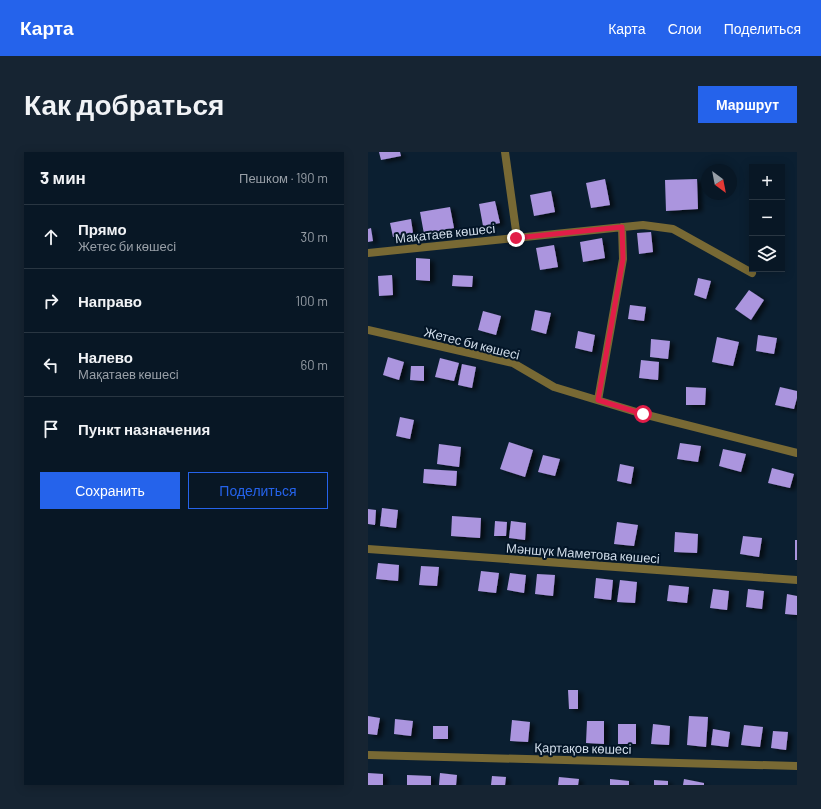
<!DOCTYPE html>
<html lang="ru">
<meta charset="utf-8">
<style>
body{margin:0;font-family:Barlow,sans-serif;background:#162432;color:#f1f3f6}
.controls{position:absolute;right:12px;top:12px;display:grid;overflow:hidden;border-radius:0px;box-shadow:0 2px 10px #0003}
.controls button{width:36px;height:36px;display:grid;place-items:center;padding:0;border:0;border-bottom:1px solid #293642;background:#081725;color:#f1f3f6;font:20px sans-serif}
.compass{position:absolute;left:333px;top:12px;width:36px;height:36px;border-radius:50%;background:#081725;box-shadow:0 2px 10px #0003;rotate:148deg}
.stop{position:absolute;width:12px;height:12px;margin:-9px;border:3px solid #e11d48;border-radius:50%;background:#fff}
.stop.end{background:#e11d48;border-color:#fff;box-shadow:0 1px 4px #0008}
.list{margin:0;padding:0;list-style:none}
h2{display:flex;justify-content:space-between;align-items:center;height:52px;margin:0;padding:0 16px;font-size:17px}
h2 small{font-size:13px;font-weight:400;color:#989fa7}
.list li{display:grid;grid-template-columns:26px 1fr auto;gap:12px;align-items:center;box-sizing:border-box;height:64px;padding:0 16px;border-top:1px solid #293642}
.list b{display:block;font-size:15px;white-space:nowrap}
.list p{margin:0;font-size:13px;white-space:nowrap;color:#989fa7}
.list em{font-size:13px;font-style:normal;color:#989fa7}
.actions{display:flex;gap:8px;padding:12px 16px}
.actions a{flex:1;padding:9px 0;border:1px solid #2563eb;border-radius:0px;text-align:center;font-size:14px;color:#2563eb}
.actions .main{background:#2563eb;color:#fff}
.icon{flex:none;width:22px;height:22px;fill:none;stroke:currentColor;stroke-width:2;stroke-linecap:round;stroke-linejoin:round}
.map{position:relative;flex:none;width:429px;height:633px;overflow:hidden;border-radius:0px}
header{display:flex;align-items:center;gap:24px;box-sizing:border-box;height:56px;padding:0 20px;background:#2563eb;color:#fff}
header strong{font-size:19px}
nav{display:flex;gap:22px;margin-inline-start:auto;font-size:14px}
.intro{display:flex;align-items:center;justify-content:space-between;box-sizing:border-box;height:96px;padding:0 24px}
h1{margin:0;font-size:28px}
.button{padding:10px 18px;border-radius:0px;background:#2563eb;color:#fff;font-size:14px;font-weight:700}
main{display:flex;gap:24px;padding:0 24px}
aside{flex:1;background:#081725;border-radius:0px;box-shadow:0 2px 10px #0003}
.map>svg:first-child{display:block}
.building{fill:#ab95de;filter:url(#shadow)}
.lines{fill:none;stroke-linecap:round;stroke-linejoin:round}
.minor{stroke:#786934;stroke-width:8}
.route{stroke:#e11d48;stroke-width:5}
.labels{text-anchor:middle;stroke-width:4;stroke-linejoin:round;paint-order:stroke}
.street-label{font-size:13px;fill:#d1ddea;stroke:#031527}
</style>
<header>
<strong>Карта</strong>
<nav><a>Карта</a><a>Слои</a><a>Поделиться</a></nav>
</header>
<div class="intro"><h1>Как добраться</h1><a class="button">Маршрут</a></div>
<main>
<aside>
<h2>3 мин<small>Пешком · 190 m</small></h2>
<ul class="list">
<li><svg class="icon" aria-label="ahead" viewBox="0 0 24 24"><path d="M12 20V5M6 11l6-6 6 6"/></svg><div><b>Прямо</b><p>Жетес би көшесі</p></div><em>30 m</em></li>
<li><svg class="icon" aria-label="right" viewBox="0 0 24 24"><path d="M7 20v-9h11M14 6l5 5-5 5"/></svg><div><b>Направо</b></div><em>100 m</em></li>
<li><svg class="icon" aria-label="left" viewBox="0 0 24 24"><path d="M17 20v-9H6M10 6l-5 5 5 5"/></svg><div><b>Налево</b><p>Мақатаев көшесі</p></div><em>60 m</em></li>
<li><svg class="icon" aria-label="arrive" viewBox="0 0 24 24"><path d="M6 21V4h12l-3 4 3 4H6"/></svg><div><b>Пункт назначения</b></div></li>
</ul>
<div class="actions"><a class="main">Сохранить</a><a>Поделиться</a></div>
</aside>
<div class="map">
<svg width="429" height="633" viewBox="0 0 429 633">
<defs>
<filter id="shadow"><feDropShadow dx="4.5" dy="2.5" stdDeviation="2" flood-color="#0009"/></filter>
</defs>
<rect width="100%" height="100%" fill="#0b1f31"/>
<!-- building -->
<path class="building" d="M11,0H32L33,4L13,8Z
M237,27L242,53L223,56L218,31Z
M329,27L330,57L298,59L297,28Z
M183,39L187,60L166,64L162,43Z
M127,49L132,71L115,74L111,52Z
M82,55L86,76L56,82L52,60Z
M43,67L45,81L25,85L22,71Z
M3,76L5,89L0,90V77Z
M283,80L285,100L271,102L269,81Z
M234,86L237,106L215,110L212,90Z
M186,93L190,115L172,118L168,96Z
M48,106L62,107V129L48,128Z
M24,123L25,143L11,144L10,124Z
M85,123L105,124L104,135L84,134Z
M330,126L343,129L338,147L326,143Z
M381,138L396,148L383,168L367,157Z
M262,153L278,155L276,169L260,167Z
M167,158L183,161L178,182L163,178Z
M115,159L133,164L128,183L110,178Z
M210,179L227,183L224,200L207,196Z
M390,183L409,186L406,202L388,199Z
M349,185L371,190L365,214L344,210Z
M283,187L302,189L300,207L282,205Z
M20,205L36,210L31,228L15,223Z
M72,206L91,211L86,229L67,225Z
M273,208L291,210L290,228L271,226Z
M94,212L108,215L104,236L90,233Z
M43,214H56V229L42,228Z
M318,235L338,236L337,253H318Z
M412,235L429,239V246L426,257L407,253Z
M32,265L46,268L42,287L28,284Z
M141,290L165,298L157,325L132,317Z
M312,291L333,294L330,310L309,307Z
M71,292L93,295L91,315L69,312Z
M355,297L378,302L373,320L351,314Z
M175,303L192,307L187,324L170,320Z
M252,312L266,315L263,332L249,329Z
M404,316L426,322L422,336L400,331Z
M56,317L89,319L88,334L55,331Z
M14,356L30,358L28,376L12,374Z
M0,357L8,358L7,373L0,372Z
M84,364L113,366L112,386L83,384Z
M127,369L139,370L138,384H126Z
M143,369L158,371L157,388L141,386Z
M249,370L270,373L266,394L246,392Z
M307,380L330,382L329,401L306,400Z
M375,384L394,386L391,405L372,402Z
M427,388H429V408H427Z
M10,411L31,413L30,429L8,427Z
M53,414L71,415L69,434L51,433Z
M113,419L131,421L128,441L110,439Z
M142,421L158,423L156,441L139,438Z
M169,422L187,423L185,444L167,442Z
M228,426L245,428L243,448L226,446Z
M252,428L269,430L267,451L249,450Z
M301,433L321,435L319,451L299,449Z
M345,437L361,439L359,458L342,456Z
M380,437L396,439L394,457L378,455Z
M419,442L429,444V463L417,462Z
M200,538H210V557H201Z
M0,564L12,566L9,583L0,582Z
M321,564L340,565L338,595L319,593Z
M27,567L45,569L43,584L26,582Z
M144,568L162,570L160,590L142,589Z
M219,569H236V592L218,591Z
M250,572H268V592H250Z
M285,572L302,574L301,593L283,592Z
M376,573L395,575L392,595L373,593Z
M65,574H80V587H65Z
M345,577L362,580L360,595L343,593Z
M405,579L420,580L418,598L403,596Z
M0,621L15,622V633H0Z
M72,621L89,623L88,633H71Z
M39,623L63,624V633H39Z
M124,624L138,625L137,633H123Z
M191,625L211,627L210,633H190Z
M242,627L261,629V633H242Z
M316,627L336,631V633H315Z
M286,628L300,629V633H286Z"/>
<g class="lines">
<!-- minor -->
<path class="minor" d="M137,0L149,86
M0,101L275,73L305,77L384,121
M0,178L145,211L186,235L275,262L429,301
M230,248L255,107L254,75
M0,397L429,428
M0,603L429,614"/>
</g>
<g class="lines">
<!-- route -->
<path class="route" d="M148,86L254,75L255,107L230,248L275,262"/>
</g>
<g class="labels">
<!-- street labels -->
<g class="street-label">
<text transform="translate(77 81) rotate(-6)" y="5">Мақатаев көшесі</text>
<text transform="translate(104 191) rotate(14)" y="5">Жетес би көшесі</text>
<text transform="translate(215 401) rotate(4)" y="5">Мәншүк Маметова көшесі</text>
<text transform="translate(215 596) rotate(1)" y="5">Қартақов көшесі</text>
</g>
</g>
</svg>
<div class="controls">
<button>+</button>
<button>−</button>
<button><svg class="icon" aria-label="layers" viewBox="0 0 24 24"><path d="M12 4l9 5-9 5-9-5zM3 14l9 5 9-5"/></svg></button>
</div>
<svg class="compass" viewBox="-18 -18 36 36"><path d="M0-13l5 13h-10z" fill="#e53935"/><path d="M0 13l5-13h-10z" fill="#989fa7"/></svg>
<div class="stop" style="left:275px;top:262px"></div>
<div class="stop end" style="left:148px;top:86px"></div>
</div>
</main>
